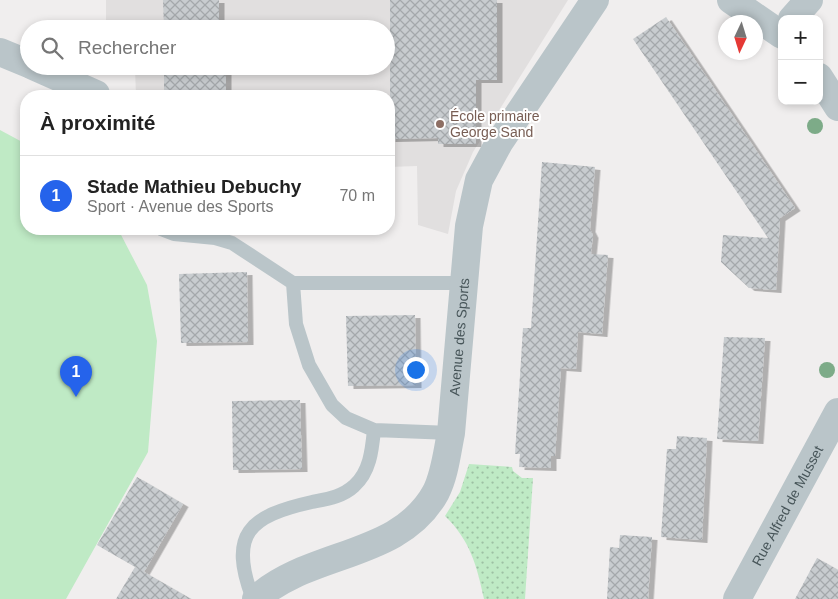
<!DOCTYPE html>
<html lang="fr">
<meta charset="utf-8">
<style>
body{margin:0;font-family:Arial,sans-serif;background:#f2f2f2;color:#222}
.controls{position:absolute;right:15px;top:15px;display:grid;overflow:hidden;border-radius:10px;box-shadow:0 2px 8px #0003}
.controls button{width:45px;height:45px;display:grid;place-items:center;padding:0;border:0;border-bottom:1px solid #e0e0e0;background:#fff;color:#222;font:25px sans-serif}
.compass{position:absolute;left:718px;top:15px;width:45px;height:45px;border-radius:50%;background:#fff;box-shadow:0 2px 8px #0003;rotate:184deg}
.you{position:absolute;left:415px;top:369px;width:18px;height:18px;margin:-12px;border:4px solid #fff;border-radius:50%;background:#1a73e8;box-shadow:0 0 0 8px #1a73e833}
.badge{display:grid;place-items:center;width:32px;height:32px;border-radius:50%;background:#2563eb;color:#fff;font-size:16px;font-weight:700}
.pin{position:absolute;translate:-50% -41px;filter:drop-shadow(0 1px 2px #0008)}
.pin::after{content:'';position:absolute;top:26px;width:18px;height:15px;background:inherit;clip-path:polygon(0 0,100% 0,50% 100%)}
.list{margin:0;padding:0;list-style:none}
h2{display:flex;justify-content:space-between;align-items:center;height:65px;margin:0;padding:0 20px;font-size:21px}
h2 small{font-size:16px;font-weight:400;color:#767676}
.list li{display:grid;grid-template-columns:32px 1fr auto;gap:15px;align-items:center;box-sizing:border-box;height:80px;padding:0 20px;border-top:1px solid #e0e0e0}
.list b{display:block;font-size:19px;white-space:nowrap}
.list p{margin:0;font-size:16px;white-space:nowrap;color:#767676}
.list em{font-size:16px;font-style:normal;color:#767676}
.icon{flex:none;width:28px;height:28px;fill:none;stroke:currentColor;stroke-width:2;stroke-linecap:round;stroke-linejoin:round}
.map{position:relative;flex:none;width:838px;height:599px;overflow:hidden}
.search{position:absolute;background:#fff;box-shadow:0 2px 8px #0003;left:20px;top:20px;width:375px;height:55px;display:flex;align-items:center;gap:12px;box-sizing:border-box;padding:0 18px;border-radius:28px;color:#767676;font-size:19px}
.panel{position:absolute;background:#fff;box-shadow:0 2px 8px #0003;left:20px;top:90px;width:375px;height:145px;border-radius:20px}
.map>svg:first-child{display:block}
.education{fill:#e1dfdf}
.green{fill:url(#green-dots)}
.pitch{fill:#bfeac5}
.building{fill:url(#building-cross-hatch);filter:url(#shadow)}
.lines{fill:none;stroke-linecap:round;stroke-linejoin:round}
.service{stroke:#bac5c9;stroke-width:14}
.minor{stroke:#bac5c9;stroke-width:28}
.tree{fill:#7dab88}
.education-dot{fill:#8d6e63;stroke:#fff;stroke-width:2}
.labels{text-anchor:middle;stroke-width:4;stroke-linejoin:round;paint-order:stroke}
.education-label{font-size:14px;fill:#785e54;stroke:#fff;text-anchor:start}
.street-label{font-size:14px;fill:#475559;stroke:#fff}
</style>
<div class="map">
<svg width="838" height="599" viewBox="0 0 838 599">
<defs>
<pattern id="green-dots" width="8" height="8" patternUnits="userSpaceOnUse" patternTransform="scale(1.25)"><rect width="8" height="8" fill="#bfeac5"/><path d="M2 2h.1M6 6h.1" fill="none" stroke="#9dc0a3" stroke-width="1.8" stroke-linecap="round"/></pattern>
<pattern id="building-cross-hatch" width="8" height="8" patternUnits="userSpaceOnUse" patternTransform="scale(1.25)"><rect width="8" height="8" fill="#c8cccf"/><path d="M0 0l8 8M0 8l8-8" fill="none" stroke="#a4a8ab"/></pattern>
<filter id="shadow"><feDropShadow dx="5.5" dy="3" stdDeviation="0" flood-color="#0004"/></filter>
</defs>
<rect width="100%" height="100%" fill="#f0eeee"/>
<!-- education -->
<path class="education" d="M106,0H568L473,152L456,191L448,234L418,225L417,166L389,167V96H136L135,68L133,66H386V29H106Z"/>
<!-- green -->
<path class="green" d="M469,464L512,467L513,471L522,478H533L525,599H484C477,566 470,540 445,516L460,492Z"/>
<!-- pitch -->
<path class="pitch" d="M0,130L26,144V229H118L147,285L157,341L148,452L66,599H0Z"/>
<!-- building -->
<path class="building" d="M163,0H219V29H164Z
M390,0H497V80H476V144H438V138L390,139Z
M666,17L795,208L780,218L776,290L749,288L721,262L723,235L768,238L633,39Z
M164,66H226V96H164Z
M542,162L595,167L590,229L593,235L591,254L608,255L602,334L578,332L576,369L561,368L555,456H551V468L519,467L520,454H515L523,328H531Z
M247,272L248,342L181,343L179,274Z
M415,315L416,385L348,386L346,316Z
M724,337L765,338L758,441L717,439Z
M300,400L302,469L233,470L232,401Z
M677,436L707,438L702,540L661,537L667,449H676Z
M137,477L183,504L144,572L97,545Z
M620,535L652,537L648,599H607L610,547L619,548Z
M817,558L838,570V599H795Z
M135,567L144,572L191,599H116Z"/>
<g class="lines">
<!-- service -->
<path class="service" d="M161,229L174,234L215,238L232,243L293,283H464
M293,283L296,324L309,365L332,405L346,418L374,430
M253,599C228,534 249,516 312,502C327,499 342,497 354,486C370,472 372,450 374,430L451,433"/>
<!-- minor -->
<g class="minor">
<path d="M731,0L782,35"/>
<path d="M792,19L809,0"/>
<path d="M0,52L29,64"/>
<path d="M33,66L96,94"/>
<path d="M819,77L838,107"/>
<path id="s1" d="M256,599C310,550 400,559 436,492C445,474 447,452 451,433L469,226L479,180L499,143L595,0"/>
<path id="s2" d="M737,599L838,412"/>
</g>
</g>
<!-- trees -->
<g class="tree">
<circle cx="815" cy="126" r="8"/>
<circle cx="827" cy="370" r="8"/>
</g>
<!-- markers -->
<circle class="education-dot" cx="440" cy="124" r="5"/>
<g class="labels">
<!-- education labels -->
<g class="education-label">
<text x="450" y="121">École primaire<tspan x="450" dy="16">George Sand</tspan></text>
</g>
<!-- street labels -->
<g class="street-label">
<text dy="5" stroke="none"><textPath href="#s1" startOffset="371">Avenue des Sports</textPath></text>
<text dy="5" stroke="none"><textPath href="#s2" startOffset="106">Rue Alfred de Musset</textPath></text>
</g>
</g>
</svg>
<div class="controls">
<button>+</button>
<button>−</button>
</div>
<svg class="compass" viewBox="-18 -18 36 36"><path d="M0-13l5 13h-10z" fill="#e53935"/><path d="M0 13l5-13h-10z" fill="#767676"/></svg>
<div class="you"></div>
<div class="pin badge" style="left:76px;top:397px">1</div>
<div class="search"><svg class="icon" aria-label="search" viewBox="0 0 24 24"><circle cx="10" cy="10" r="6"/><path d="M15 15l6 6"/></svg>Rechercher</div>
<section class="panel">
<h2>À proximité<small></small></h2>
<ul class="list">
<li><span class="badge">1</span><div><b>Stade Mathieu Debuchy</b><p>Sport · Avenue des Sports</p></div><em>70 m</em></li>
</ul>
</section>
</div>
